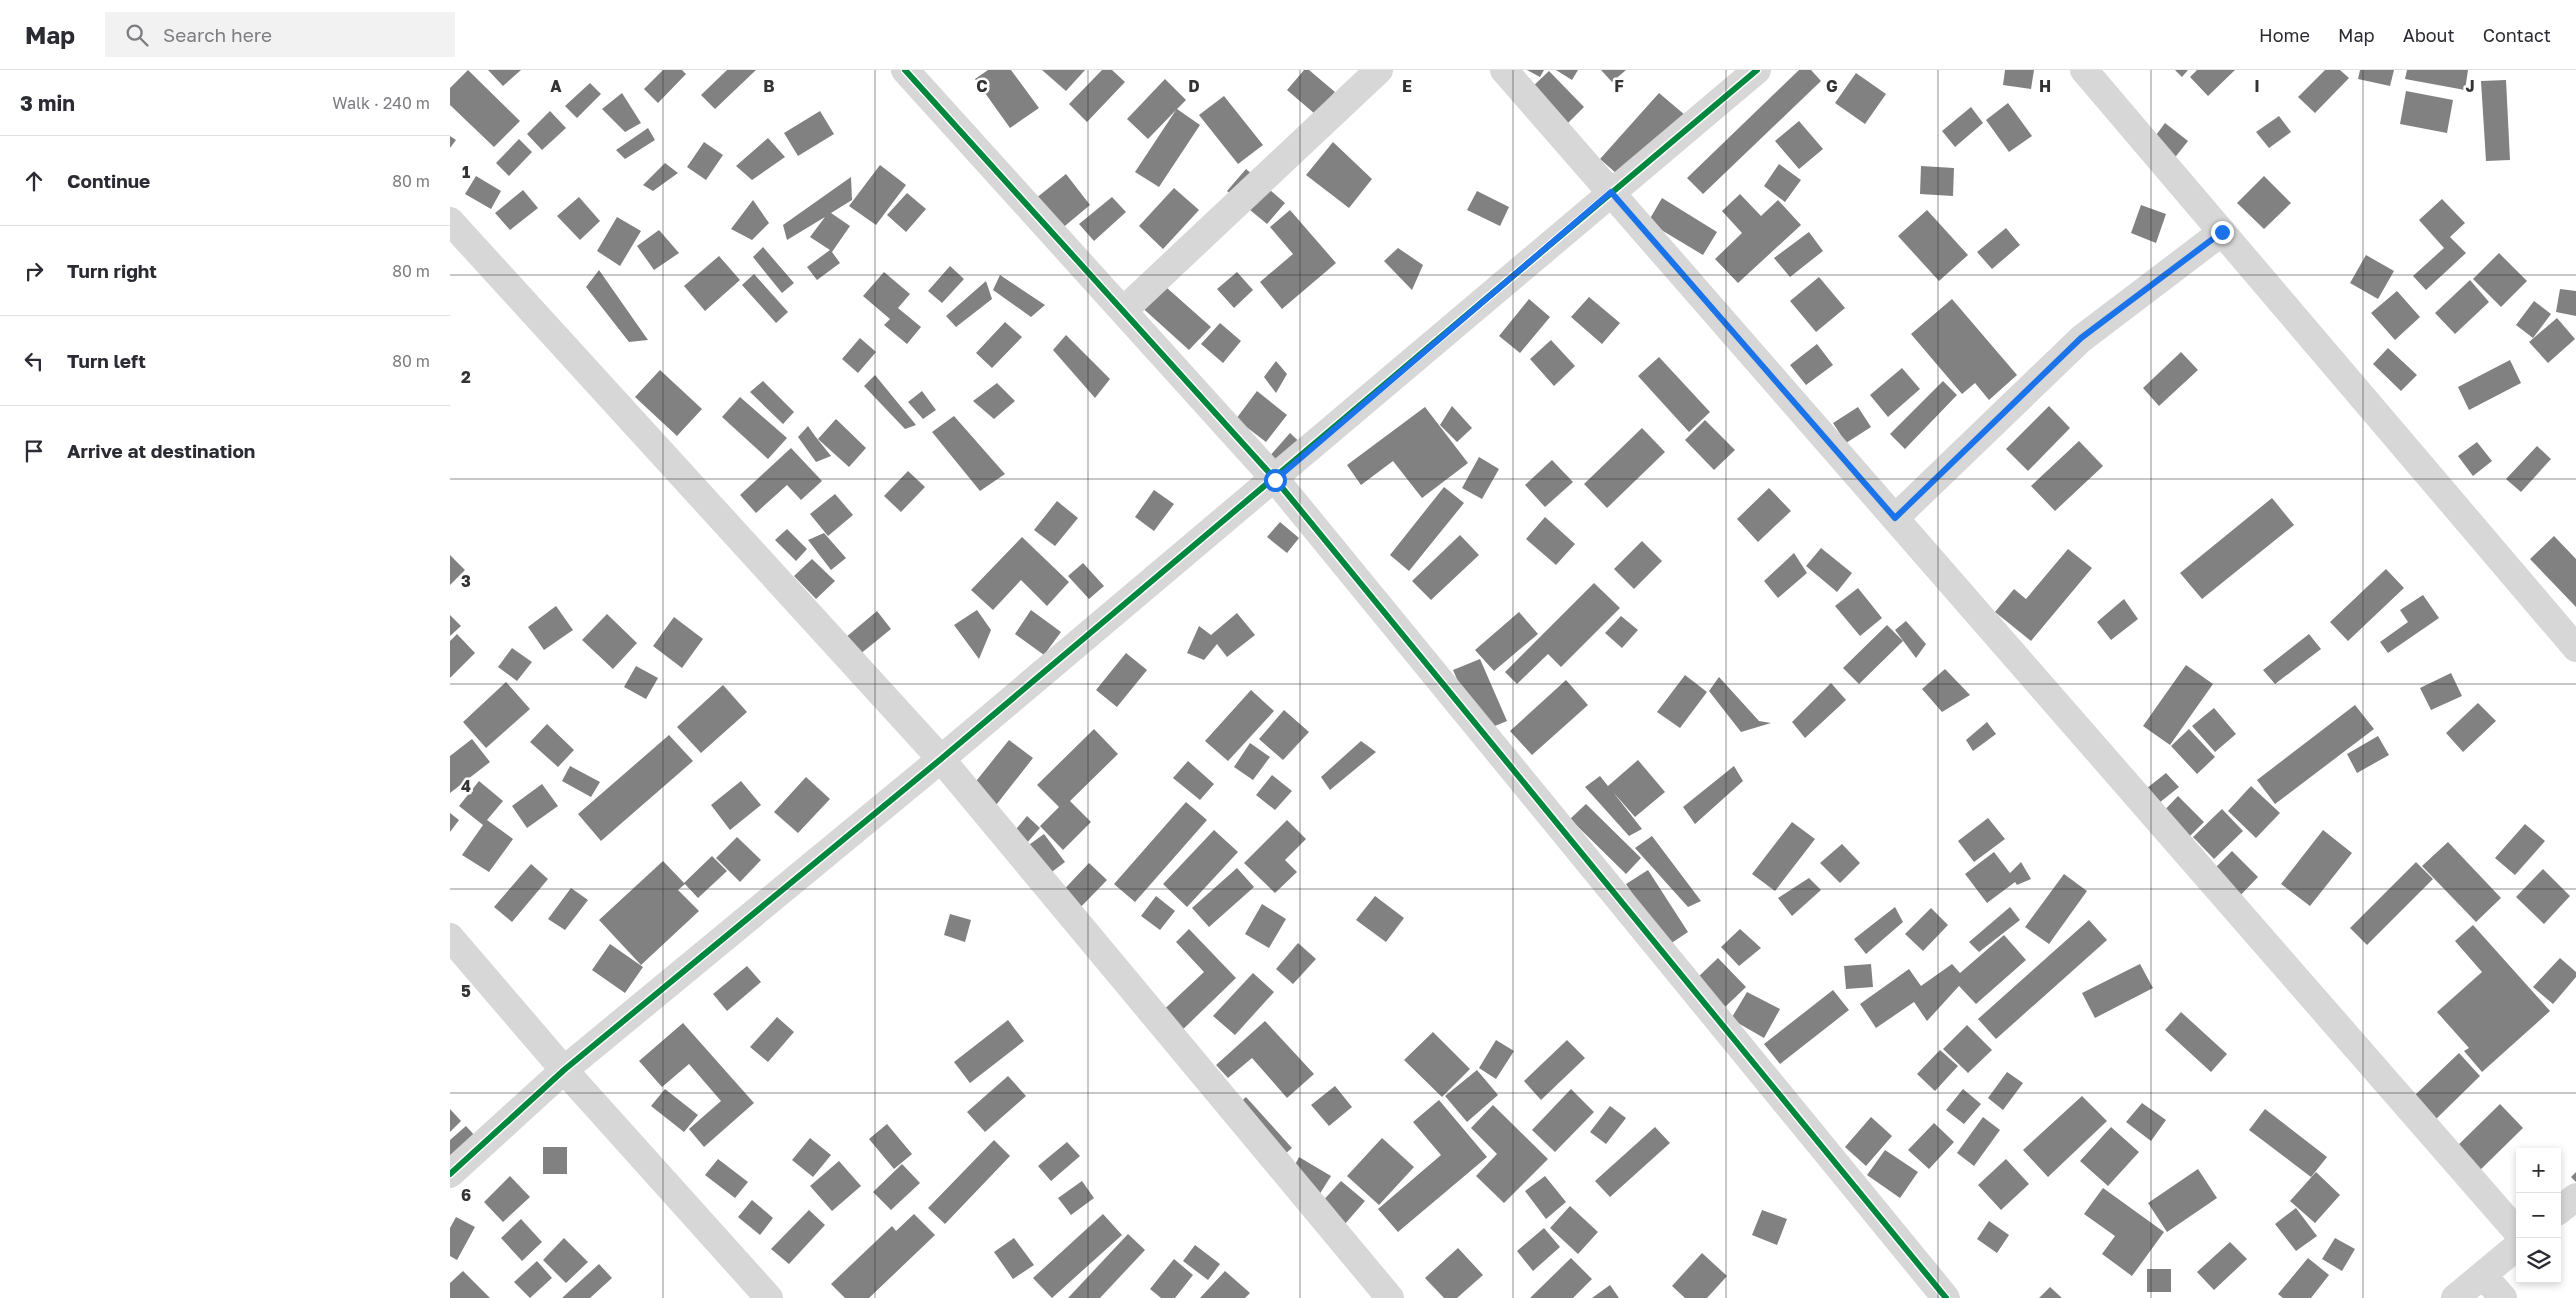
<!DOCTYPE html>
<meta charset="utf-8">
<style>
body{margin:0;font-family:"Golos Text",sans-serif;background:#f2f2f3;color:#2b2b33}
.controls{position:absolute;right:15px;bottom:15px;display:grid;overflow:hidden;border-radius:0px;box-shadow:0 2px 8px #0003}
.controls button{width:45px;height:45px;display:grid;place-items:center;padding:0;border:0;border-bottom:1px solid #e1e1e2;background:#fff;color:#2b2b33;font:25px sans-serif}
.stop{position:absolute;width:15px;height:15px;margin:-11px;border:4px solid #1a73e8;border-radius:50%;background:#fff}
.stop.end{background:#1a73e8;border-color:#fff;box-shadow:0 1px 5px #0008}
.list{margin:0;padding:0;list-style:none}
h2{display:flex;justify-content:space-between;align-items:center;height:65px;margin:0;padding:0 20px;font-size:21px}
h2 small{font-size:16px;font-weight:400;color:#7c7c81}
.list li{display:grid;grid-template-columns:32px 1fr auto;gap:15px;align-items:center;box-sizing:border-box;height:90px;padding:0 20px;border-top:1px solid #e1e1e2}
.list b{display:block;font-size:19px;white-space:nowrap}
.list em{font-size:16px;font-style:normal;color:#7c7c81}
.icon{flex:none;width:28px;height:28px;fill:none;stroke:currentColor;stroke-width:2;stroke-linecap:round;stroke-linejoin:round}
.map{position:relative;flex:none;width:2126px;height:1228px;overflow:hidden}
header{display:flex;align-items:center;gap:30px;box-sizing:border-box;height:70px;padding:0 25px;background:#fff;border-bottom:1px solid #e1e1e2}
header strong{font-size:24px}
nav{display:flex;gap:28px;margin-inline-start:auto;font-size:18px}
.search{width:350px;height:45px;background:#f2f2f3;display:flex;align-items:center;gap:12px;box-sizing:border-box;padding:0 18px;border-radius:0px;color:#7c7c81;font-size:19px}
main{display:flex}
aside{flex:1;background:#fff}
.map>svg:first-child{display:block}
.building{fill:#818181}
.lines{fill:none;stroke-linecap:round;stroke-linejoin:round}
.street{stroke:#d7d7d7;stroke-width:28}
.cycleway-casing{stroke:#fff;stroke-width:9}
.cycleway{stroke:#00873e;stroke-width:6}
.route{stroke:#1a73e8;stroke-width:6}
.grid{fill:none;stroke:#333;stroke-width:1;stroke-opacity:0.55}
.grid-label{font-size:16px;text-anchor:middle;font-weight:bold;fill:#333;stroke:#fff;stroke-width:5;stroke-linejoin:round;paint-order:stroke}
</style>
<header>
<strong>Map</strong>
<div class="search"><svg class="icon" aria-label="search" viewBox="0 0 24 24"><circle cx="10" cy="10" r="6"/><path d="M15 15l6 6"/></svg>Search here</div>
<nav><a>Home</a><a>Map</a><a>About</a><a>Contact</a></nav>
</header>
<main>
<aside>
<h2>3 min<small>Walk · 240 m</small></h2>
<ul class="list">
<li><svg class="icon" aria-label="ahead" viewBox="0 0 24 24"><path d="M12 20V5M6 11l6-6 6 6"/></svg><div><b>Continue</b></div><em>80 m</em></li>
<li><svg class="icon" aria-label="right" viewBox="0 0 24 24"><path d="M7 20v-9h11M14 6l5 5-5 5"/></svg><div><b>Turn right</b></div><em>80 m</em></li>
<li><svg class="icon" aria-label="left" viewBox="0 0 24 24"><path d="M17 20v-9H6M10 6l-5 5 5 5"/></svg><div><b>Turn left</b></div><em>80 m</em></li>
<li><svg class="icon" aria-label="arrive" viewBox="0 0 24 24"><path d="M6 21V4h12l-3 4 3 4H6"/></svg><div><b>Arrive at destination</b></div></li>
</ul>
</aside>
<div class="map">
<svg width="2126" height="1228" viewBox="0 0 2126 1228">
<rect width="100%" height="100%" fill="#fff"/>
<!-- building -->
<path class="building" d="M18,0L70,51L44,77L0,35V18Z
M38,0H71L53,16Z
M213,0H232L236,4L208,33L194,19Z
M277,0H306L265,39L251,25Z
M538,0H561L589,38L560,58L525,9Z
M592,0H635L616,21Z
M652,0H662L675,12L637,52L619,34Z
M854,0H859L885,22L865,44L837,20Z
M1077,0H1094L1090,7Z
M1106,0H1128L1122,10Z
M1151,0H1176L1162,12Z
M1349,0H1361L1371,11L1253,124L1237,108Z
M1555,0H1584L1581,19L1553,15Z
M1725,0H1738L1732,7Z
M1747,0H1785L1758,26L1740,7Z
M1875,0H1890L1899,8L1865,43L1848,27Z
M1910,0H1944L1940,16L1908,9Z
M1957,0H2018L2015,20L1955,9Z
M1099,1L1134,37L1115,56L1080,19Z
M1406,3L1436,24L1415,54L1385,33Z
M715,9L736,30L727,39L750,55L709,117L685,102L726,40L698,69L677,49Z
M2056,10L2060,90L2036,91L2031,11Z
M140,13L151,24L127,48L115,36Z
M1956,21L2003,30L1997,63L1950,54Z
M172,23L191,53L175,62L152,39Z
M1209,23L1235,45L1175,111L1150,89Z
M774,26L813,75L788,94L749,45Z
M1558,33L1582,66L1559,82L1536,50Z
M1521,37L1533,53L1505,77L1492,61Z
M100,41L116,58L92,80L77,64Z
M370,41L384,64L348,86L334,63Z
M1829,46L1841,62L1819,78L1806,62Z
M1349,51L1373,79L1349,99L1325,71Z
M1715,53L1738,71L1723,90L1701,72Z
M198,58L205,70L175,89L166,80Z
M0,66L6,70L0,78Z
M318,68L335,87L302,110L286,96Z
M69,69L82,82L59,106L46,93Z
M254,72L273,85L256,110L237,97Z
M883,72L922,109L899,138L856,105Z
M215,93L228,103L203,121L193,115Z
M1329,94L1351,110L1335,132L1314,116Z
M430,95L456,115L426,155L399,136Z
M1471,96L1504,98L1503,126L1470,124Z
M796,99L835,133L817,154L777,121Z
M616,104L640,135L610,160L585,129Z
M26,106L51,121L41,139L15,124Z
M1814,106L1841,133L1814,159L1787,133Z
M401,107L402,130L381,143L400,156L382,182L390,193L367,210L357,197L380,180L360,167L375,147L337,170L333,155Z
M724,118L749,140L713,179L689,156Z
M73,120L88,138L60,160L45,143Z
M1027,121L1059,137L1050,156L1017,140Z
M457,123L476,139L456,162L437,145Z
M1290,124L1311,146L1328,130L1351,155L1288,213L1265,189L1292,163L1272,141Z
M129,127L150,151L130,170L107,146Z
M662,127L676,142L644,171L629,154Z
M1212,128L1267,162L1253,185L1198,152Z
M1992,129L2015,153L2000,167L2016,183L1976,220L1963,206L1994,178L1969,150Z
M303,130L319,153L302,170L281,159Z
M1691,135L1716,144L1706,173L1681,163Z
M840,140L886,193L832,239L810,212L843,184L820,157Z
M1477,140L1518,185L1489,211L1448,166Z
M167,147L191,161L170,196L147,181Z
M1556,158L1570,175L1542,199L1527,182Z
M209,160L229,183L204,200L187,176Z
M1359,162L1373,181L1340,207L1324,188Z
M313,177L344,213L332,223L303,187Z
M948,178L973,195L962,220L934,191Z
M2049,183L2077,211L2051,237L2023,209Z
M1916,185L1944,201L1928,229L1900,213Z
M269,186L290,210L255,241L234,216Z
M500,196L514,209L492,233L478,221Z
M149,200L198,270L179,272L136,217Z
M434,202L460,224L448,238L471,257L457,274L434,255L440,249L413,226Z
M787,202L803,220L784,238L767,219Z
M304,204L338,242L326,253L292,215Z
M550,205L595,235L581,247L543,220Z
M1369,207L1395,238L1366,262L1340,231Z
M708,210L761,257L739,280L687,233Z
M2020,210L2039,232L2005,264L1985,243Z
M536,211L542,229L506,257L496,246Z
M2110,219L2126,221V246L2106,242Z
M1947,221L1970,247L1945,270L1921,243Z
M1139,227L1170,253L1152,274L1121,247Z
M1079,229L1100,247L1070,283L1049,266Z
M1502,229L1567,305L1539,330L1525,313L1512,324L1461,264Z
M2084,231L2101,244L2083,268L2066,255Z
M2107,248L2125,269L2098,293L2079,272Z
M555,252L572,267L542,298L526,283Z
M770,253L791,271L773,293L751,274Z
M616,265L660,309L645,328L603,280Z
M410,268L426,282L408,303L392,289Z
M1101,270L1125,296L1104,316L1080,289Z
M1367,274L1383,295L1356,315L1340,295Z
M1938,278L1967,305L1951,321L1923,294Z
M1731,282L1748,300L1709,336L1693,318Z
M1209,287L1260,342L1239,362L1188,306Z
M2060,290L2071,313L2019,340L2008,317Z
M826,291L837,304L826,323L814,307Z
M1452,298L1470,319L1438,347L1420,325Z
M210,300L252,339L227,366L185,327Z
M425,305L466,355L455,359L414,316Z
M313,311L344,342L333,354L300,322Z
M1493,311L1507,325L1455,379L1440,364Z
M547,313L565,331L544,349L523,331Z
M472,321L486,340L473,349L458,332Z
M807,321L837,345L816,372L786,349Z
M290,327L337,368L318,389L272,347Z
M1002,336L1022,358L1007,372L990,355Z
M1599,336L1620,358L1578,401L1556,379Z
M975,337L1018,393L972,428L943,391L911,415L897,395Z
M1408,337L1421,357L1396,373L1383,353Z
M504,346L555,404L530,421L482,362Z
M386,349L416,378L399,397L368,369Z
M1255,350L1285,380L1264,400L1235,370Z
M358,356L365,366L381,386L366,392L348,367Z
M1192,358L1215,382L1157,438L1134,414Z
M840,363L859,381L839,404L819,387Z
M1629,371L1653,396L1605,441L1581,416Z
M2027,372L2042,391L2023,406L2008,386Z
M2087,376L2101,389L2071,422L2056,409Z
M341,378L372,411L351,430L337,415L306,443L290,425Z
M1029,387L1049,399L1032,429L1012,418Z
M1102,390L1123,412L1095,437L1075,415Z
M458,401L475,417L451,442L434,426Z
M994,417L1014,433L959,501L940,485Z
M1319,418L1341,441L1308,472L1287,449Z
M704,420L724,434L704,461L685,447Z
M385,424L403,445L378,466L360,444Z
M1822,428L1844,455L1752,529L1730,503Z
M607,431L628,448L605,476L584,460Z
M1095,447L1125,474L1106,495L1076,469Z
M830,452L849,468L837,483L817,467Z
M337,459L357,479L346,491L325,470Z
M374,463L396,488L381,500L358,470Z
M1010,465L1029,485L981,530L962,511Z
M2104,466L2126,489V537L2080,489Z
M572,467L619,512L597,536L571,510L543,540L521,520Z
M1192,471L1212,491L1184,519L1164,499Z
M1371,478L1402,503L1387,522L1356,496Z
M1618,479L1642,498L1581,571L1545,542L1564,519L1576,529Z
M1344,483L1357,503L1328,528L1314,511Z
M0,485L15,500L0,515Z
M362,489L385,511L366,529L344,506Z
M633,493L654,516L639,529L618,506Z
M1936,499L1954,518L1898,571L1880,552Z
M1144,513L1170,538L1111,597L1098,584L1067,614L1055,602Z
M1408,518L1432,548L1410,566L1385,536Z
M1973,525L1989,548L1938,583L1930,572L1958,552L1950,540Z
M1674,529L1688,549L1661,570L1647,552Z
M106,536L123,560L94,580L78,557Z
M527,540L541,560L529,589L504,555Z
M581,540L611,562L594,585L565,564Z
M427,541L441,559L409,585L395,568Z
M1069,542L1088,564L1044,601L1025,580Z
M787,543L805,565L777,587L767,574L754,590L737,583L749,556L761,565Z
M157,544L187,573L163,599L132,570Z
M0,545L11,556L0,566Z
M1171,546L1188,560L1172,578L1155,563Z
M224,547L253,569L232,598L203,576Z
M1456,551L1476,574L1466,588L1445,560Z
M1437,555L1453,571L1409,614L1393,598Z
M7,564L25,583L0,608V571Z
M1859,564L1871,579L1825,614L1813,600Z
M62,578L82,592L67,611L48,597Z
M676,583L697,600L667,637L646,620Z
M1030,589L1057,651L1030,662L1003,600Z
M1736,595L1763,614L1720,675L1693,656Z
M186,596L208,608L196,629L174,617Z
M1495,599L1520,625L1492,642L1472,619Z
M2001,603L2012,626L1981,640L1970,618Z
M1235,605L1257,622L1230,658L1207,642Z
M1269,607L1309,651L1321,653L1291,662L1259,621Z
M1116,610L1138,635L1082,685L1060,661Z
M56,612L80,639L36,678L13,652Z
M1381,613L1396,630L1355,668L1342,652Z
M273,615L297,642L251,683L227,657Z
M801,620L824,641L778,691L755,671Z
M2028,633L2046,651L2013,682L1996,663Z
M1905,635L1924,659L1825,734L1807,710Z
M1764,638L1786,664L1765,682L1742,656Z
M834,640L859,662L833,690L809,669Z
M1537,652L1546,664L1523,681L1516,670Z
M97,654L124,680L108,697L80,672Z
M644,659L668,684L620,731L641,752L613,780L590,756L609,737L587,715Z
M1739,659L1765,687L1747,704L1721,676Z
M219,665L243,691L151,771L128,744Z
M1928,666L1939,685L1907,703L1897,684Z
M22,669L40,692L0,723V686Z
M559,670L583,688L543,739L519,720Z
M911,671L926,682L880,720L871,707Z
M800,673L820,687L803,710L784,697Z
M1188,690L1215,722L1185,747L1163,722L1192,759L1179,766L1135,717L1150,706L1158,716Z
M738,691L764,714L750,730L723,708Z
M120,696L150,712L141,727L112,711Z
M1284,696L1293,711L1245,754L1233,737Z
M1716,703L1729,717L1704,737L1692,722Z
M822,705L842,721L825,740L806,725Z
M356,707L380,729L348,763L324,742Z
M29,711L53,731L37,750L63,769L39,802L12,785L33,755L9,736Z
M291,711L311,735L280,760L261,735Z
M92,714L108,736L77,758L62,736Z
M1801,716L1830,743L1806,768L1778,741Z
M1728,726L1754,752L1734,772L1708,747Z
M736,732L757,750L685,832L664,814Z
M1136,734L1191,788L1176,804L1120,749Z
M1772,739L1793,761L1764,789L1743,767Z
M0,743L9,750L0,762Z
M577,746L590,758L569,782L557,770Z
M1538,748L1555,769L1524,792L1508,771Z
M837,750L856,769L835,790L847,802L825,823L794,793Z
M1342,752L1365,769L1325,821L1302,804Z
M2075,754L2095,771L2065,805L2045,788Z
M764,760L788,782L737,837L713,814Z
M1873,760L1902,783L1860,836L1831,814Z
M594,764L615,792L591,810L569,782Z
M1202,766L1251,831L1238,837L1185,778Z
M287,767L311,790L290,812L266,788Z
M1998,772L2051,828L2026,852L1972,796Z
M1392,774L1410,793L1390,813L1370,793Z
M1782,781L1808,807L1781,835L1754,809Z
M1544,782L1560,803L1571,792L1581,809L1567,815L1565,812L1537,833L1515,804Z
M262,786L277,801L248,828L234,813Z
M213,791L235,814L228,820L249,841L191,895L149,850Z
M1966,792L1983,809L1917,875L1900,858Z
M639,793L657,810L623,845L605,829Z
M81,794L98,809L62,852L44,837Z
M787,798L804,817L759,857L742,838Z
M2093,799L2120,826L2094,854L2066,827Z
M1198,800L1238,862L1217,876L1176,814Z
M1614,804L1637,821L1599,874L1575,857Z
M1359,808L1371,820L1342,846L1328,828Z
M121,818L138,830L115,860L98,849Z
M706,826L725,841L710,860L691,846Z
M925,826L954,848L936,872L906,850Z
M812,834L836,849L819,878L795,864Z
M1445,837L1453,852L1416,884L1404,869Z
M1560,837L1570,850L1529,882L1519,872Z
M1481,838L1498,855L1473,881L1455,864Z
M500,844L521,850L515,872L494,865Z
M1639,850L1657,870L1546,969L1528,949Z
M2023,855L2100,941L2032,1002L2014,981L2019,978L1987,942L2032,902L2005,871Z
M739,859L786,908L724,968L705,948L754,902L726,872Z
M1290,859L1311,878L1289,896L1271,877Z
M1554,865L1576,890L1526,934L1509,916L1477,951L1464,932L1426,958L1410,934L1459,899L1471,916L1502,894L1510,903Z
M848,873L866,889L843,914L826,899Z
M160,874L193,897L175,923L142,900Z
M1268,888L1296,917L1275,937L1247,908Z
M2110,888L2126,902V907L2103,934L2083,917Z
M1421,894L1423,917L1396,919L1394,896Z
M1690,894L1703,918L1645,948L1632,923Z
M297,896L311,912L277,941L263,924Z
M803,903L824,922L785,965L763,946Z
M1383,920L1399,940L1330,994L1314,974Z
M1297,922L1330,939L1314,968L1281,949Z
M1731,942L1777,984L1761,1002L1715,960Z
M327,947L344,962L318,992L300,977Z
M558,950L574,971L520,1013L504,992Z
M815,951L864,1004L837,1028L802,988L778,1008L766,995Z
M233,953L304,1033L254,1077L239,1059L271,1031L239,994L212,1017L189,991Z
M1517,955L1542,980L1518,1003L1493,979Z
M983,962L1020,999L992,1027L954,990Z
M1046,970L1064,981L1046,1009L1029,998Z
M1117,970L1135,988L1091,1030L1074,1011Z
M1490,980L1508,996L1485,1021L1467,1004Z
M2009,983L2030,1006L1985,1050L1963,1027Z
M1027,1000L1048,1025L1017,1052L995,1026Z
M1557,1002L1573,1013L1553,1040L1538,1028Z
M558,1006L576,1026L535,1062L517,1042Z
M885,1016L902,1037L879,1056L861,1035Z
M215,1019L248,1045L234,1062L201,1036Z
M1121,1019L1144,1042L1105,1082L1082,1060Z
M1513,1019L1531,1034L1514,1054L1496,1040Z
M1632,1026L1657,1051L1598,1107L1573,1080Z
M796,1027L842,1078L822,1095L776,1045Z
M989,1030L1037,1087L948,1162L928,1139L991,1085L963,1052Z
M1692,1033L1716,1050L1701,1071L1676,1052Z
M2050,1034L2073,1058L2024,1106L2001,1082Z
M1043,1035L1098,1089L1054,1133L1026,1106L1047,1084L1021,1058Z
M1160,1036L1176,1048L1156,1074L1140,1062Z
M0,1039L11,1051L0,1062Z
M1815,1039L1877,1087L1861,1107L1799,1060Z
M1421,1047L1442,1066L1416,1096L1395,1077Z
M1533,1047L1550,1060L1524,1096L1507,1083Z
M1484,1053L1504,1072L1479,1099L1458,1080Z
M437,1054L462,1084L444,1099L419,1069Z
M16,1056L37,1079L14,1100L0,1085V1070Z
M1205,1057L1220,1073L1160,1127L1145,1111Z
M1661,1057L1689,1082L1658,1116L1630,1091Z
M360,1068L381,1085L363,1107L342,1090Z
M932,1068L964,1097L929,1135L897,1106Z
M544,1070L560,1086L495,1154L478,1138Z
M617,1072L630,1086L601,1111L588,1096Z
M93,1077H117V1104H93Z
M1435,1080L1468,1102L1450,1128L1417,1105Z
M849,1087L881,1106L864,1133L834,1116Z
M268,1089L298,1112L285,1128L255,1105Z
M1556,1089L1579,1114L1551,1140L1528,1115Z
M389,1091L411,1116L382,1141L360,1116Z
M452,1094L470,1113L441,1140L423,1122Z
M1748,1099L1767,1128L1717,1162L1698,1133Z
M1866,1102L1890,1125L1865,1153L1840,1131Z
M2126,1102V1112L2121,1107Z
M60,1106L80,1127L53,1152L34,1132Z
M1095,1106L1116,1132L1096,1149L1075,1121Z
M632,1111L644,1128L621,1145L608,1128Z
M891,1111L915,1131L894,1155L870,1134Z
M1653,1118L1714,1162L1682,1206L1652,1184L1665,1166L1634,1144Z
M302,1130L323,1148L310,1165L288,1147Z
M1120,1136L1148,1162L1128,1184L1100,1158Z
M1846,1138L1867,1166L1846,1181L1825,1154Z
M359,1140L375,1155L339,1194L321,1179Z
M1312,1140L1337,1149L1327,1175L1302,1165Z
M464,1144L485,1165L419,1228H395L381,1214L442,1156L446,1161Z
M653,1144L672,1165L602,1228L583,1208Z
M6,1147L25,1157L7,1190L0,1186V1158Z
M71,1149L92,1172L72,1191L51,1168Z
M1539,1151L1559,1165L1547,1183L1527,1169Z
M1094,1158L1110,1177L1083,1201L1067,1181Z
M678,1164L695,1180L650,1228H618Z
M114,1168L138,1192L116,1213L93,1190Z
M564,1168L584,1195L563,1209L544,1182Z
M1885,1168L1905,1179L1892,1201L1872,1189Z
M1780,1172L1797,1189L1764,1220L1747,1202Z
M745,1175L770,1194L758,1210L733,1191Z
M1008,1178L1033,1205L1007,1228H994L975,1208Z
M1252,1183L1277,1206L1257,1228H1235L1222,1216Z
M1121,1188L1142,1209L1123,1228H1080Z
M1858,1188L1879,1205L1861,1228H1833L1828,1224Z
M724,1189L743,1205L725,1228H711L700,1219Z
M87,1191L102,1208L80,1228L64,1212Z
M149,1194L162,1208L140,1228H112Z
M1697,1199H1721V1222H1697Z
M13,1201L40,1228H0V1213Z
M775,1201L800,1223L795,1228H750Z
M1160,1215L1169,1228H1142Z
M1600,1217L1612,1228H1589Z"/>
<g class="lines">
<!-- street -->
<path class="street" d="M455,0L825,409L1496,1228
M1054,0L2070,1165
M1634,0L2126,578
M0,151L491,689L940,1228
M673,241L929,0
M1445,448L1631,269L1772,162
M0,867L114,1000L319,1228
M0,1104L114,1000L491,689L1307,0
M2107,1142L2126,1127
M2033,1205L2053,1228
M2005,1228L2070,1174"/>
<defs>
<path id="cycleway" d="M455,0L825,409L1496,1228
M0,1104L114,1000L491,689L1307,0"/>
</defs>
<!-- cycleway casing -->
<use href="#cycleway" class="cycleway-casing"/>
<!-- cycleway -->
<use href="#cycleway" class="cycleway"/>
</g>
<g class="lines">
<!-- route -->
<path class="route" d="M825,410L1161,122L1445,448L1631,268L1772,162"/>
</g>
<!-- grid -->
<path class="grid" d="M213,0V1228M425,0V1228M638,0V1228M850,0V1228M1063,0V1228M1276,0V1228M1488,0V1228M1701,0V1228M1913,0V1228M0,205H2126M0,409H2126M0,614H2126M0,819H2126M0,1023H2126"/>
<g class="grid-label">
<text x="106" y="22">A</text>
<text x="319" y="22">B</text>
<text x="532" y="22">C</text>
<text x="744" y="22">D</text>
<text x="957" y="22">E</text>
<text x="1169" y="22">F</text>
<text x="1382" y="22">G</text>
<text x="1595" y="22">H</text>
<text x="1807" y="22">I</text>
<text x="2020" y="22">J</text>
<text x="16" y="108">1</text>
<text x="16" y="313">2</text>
<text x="16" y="517">3</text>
<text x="16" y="722">4</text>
<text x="16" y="927">5</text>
<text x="16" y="1131">6</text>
</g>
</svg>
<div class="controls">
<button>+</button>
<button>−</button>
<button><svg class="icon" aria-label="layers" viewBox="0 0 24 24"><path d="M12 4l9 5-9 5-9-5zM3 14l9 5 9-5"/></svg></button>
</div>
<div class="stop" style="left:825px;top:410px"></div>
<div class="stop end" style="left:1772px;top:162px"></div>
</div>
</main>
